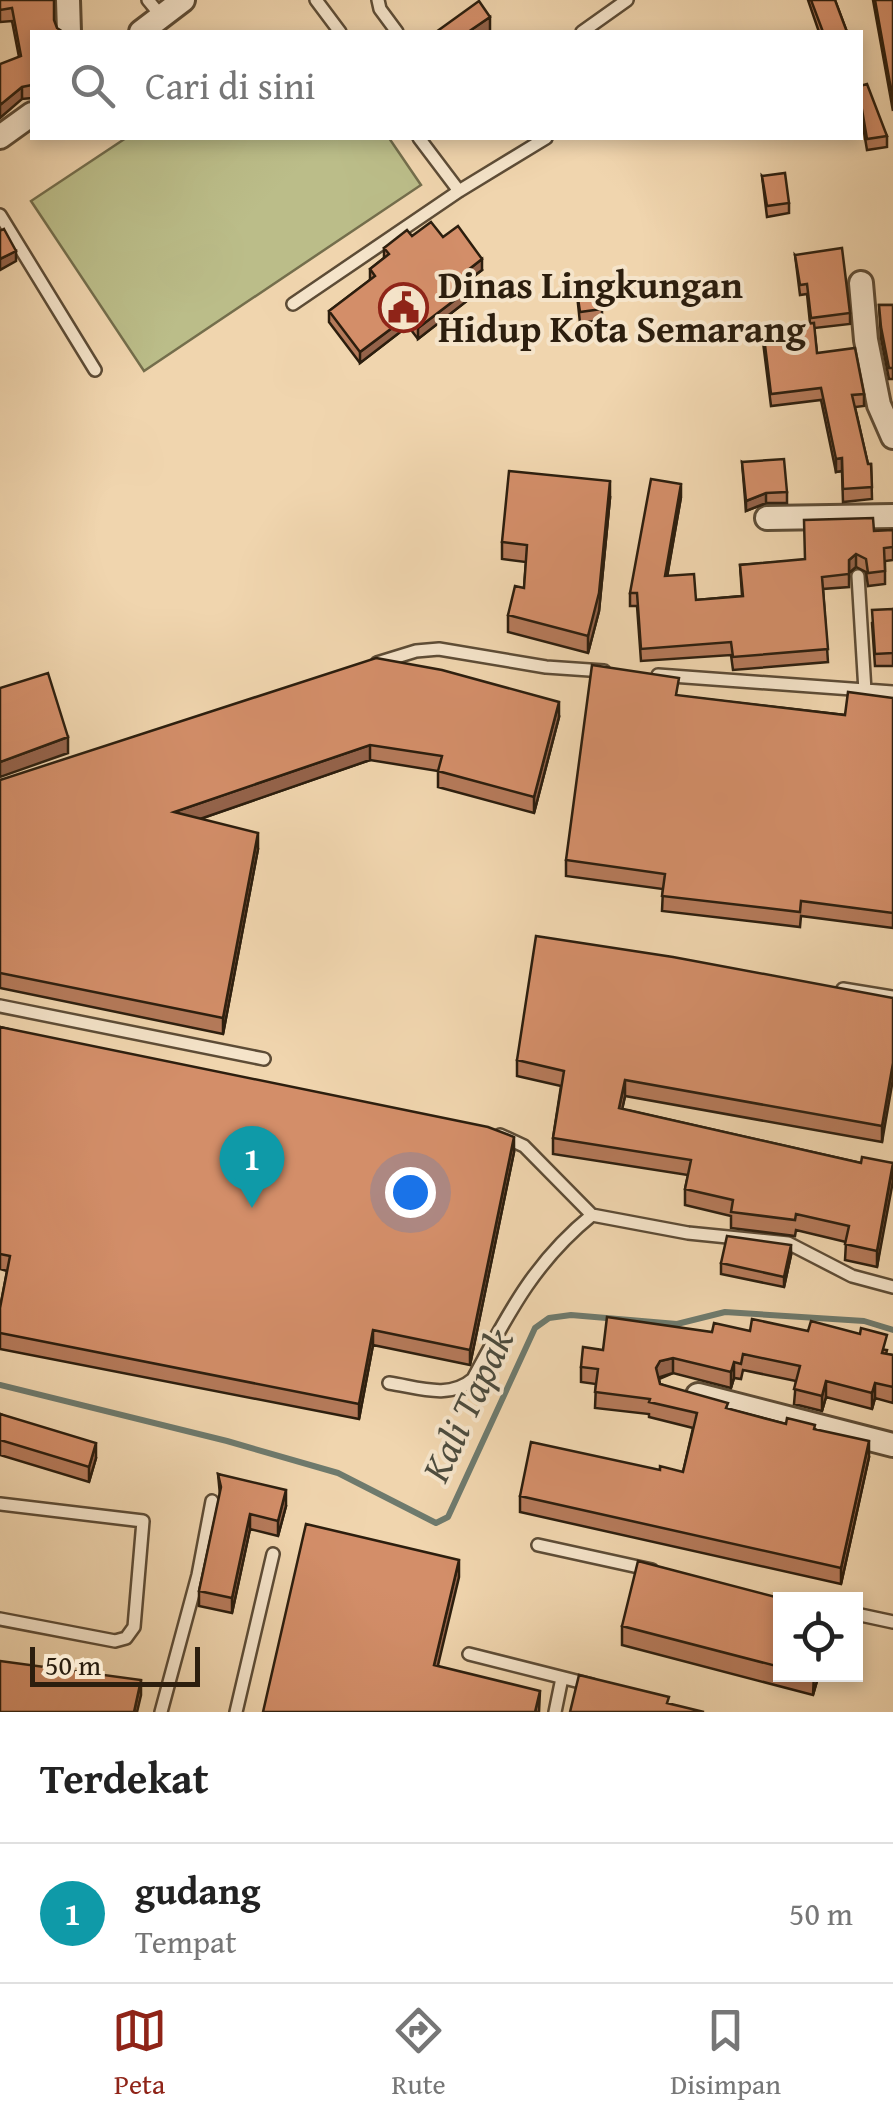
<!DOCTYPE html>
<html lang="id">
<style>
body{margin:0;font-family:"Gentium Book Plus",serif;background:#f2f2f2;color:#222}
.controls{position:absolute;right:30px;bottom:30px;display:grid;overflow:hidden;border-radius:0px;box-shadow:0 5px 15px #0003}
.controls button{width:90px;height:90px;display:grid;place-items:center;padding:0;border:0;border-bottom:2px solid #e0e0e0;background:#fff;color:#222;font:50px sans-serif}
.scale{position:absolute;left:30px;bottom:25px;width:170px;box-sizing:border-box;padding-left:10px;border:5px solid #2c1e0e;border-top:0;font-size:28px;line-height:35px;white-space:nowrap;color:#2c1e0e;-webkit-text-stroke:8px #f5e4ca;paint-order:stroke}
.you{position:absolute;left:410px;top:1192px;width:35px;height:35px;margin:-25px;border:8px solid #fff;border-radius:50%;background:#1a73e8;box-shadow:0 0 0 15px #1a73e833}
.badge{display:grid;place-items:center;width:65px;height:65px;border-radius:50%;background:#8f2418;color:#fff;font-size:32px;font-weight:700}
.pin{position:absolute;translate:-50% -82px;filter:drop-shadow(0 2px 5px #0008)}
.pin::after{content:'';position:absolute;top:52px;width:35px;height:30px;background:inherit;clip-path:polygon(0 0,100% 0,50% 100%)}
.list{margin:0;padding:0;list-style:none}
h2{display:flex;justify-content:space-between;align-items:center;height:130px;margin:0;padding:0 40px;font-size:42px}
h2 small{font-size:32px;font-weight:400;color:#767676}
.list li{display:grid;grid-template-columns:65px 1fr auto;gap:30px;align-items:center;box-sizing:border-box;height:140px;padding:0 40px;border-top:2px solid #e0e0e0}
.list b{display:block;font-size:38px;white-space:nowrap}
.list p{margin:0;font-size:32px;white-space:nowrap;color:#767676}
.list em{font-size:32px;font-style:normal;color:#767676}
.icon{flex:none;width:55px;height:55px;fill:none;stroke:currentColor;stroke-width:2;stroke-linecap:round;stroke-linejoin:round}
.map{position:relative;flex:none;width:893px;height:1712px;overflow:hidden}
.search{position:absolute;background:#fff;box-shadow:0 5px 15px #0003;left:30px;right:30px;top:30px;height:110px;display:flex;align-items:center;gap:25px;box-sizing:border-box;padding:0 35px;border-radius:0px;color:#767676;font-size:38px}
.sheet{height:270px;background:#fff}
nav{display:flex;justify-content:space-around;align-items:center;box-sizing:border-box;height:140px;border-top:2px solid #e0e0e0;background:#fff;font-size:28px;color:#767676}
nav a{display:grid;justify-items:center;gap:5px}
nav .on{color:#8f2418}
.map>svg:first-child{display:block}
.green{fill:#bbbd89;stroke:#746e4c;stroke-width:2.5}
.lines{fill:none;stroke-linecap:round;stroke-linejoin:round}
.stream{stroke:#6e7a6d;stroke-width:6}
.lane-casing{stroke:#5d4c36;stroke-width:16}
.street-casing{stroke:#5d4c36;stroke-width:28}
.lane{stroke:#f5e4ca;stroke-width:11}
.street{stroke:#f5e4ca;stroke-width:22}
.wall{fill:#b57a5a;stroke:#2c1e0e;stroke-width:2.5}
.shaded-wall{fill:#94634a;stroke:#2c1e0e;stroke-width:2.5}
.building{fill:#d38e69;stroke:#2c1e0e;stroke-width:2.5}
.labels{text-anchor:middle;stroke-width:8;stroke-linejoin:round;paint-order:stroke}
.poi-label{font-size:38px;font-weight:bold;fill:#2c1e0e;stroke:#f5e4ca;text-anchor:start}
.water-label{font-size:40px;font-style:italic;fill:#4d4c3e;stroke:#f5e4ca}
</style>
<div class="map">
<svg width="893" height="1712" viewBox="0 0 893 1712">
<rect width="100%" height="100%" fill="#f0d5ae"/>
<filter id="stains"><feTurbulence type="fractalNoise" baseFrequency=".002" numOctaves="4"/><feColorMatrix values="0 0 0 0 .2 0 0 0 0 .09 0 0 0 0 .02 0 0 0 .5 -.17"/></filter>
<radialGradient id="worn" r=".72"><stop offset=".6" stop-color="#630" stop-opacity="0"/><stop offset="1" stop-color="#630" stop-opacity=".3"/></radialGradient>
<!-- green -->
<path class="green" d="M126,138H389L421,185L144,371L31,201Z"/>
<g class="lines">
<!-- stream -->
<path class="stream" d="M0,1385L227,1441L338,1473L436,1523L448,1517L535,1328L549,1318L571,1315L677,1324L725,1312L864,1321L893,1330"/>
<defs>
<path id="lane" d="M148,0L162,17
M316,0L340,32
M378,0L380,9L397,32
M582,32L627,0
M419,138L459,191
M0,215L95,370
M293,304L459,191L546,138
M858,576L865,691
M377,663L416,651L439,649L546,667L604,671
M658,675L893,692
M843,989L893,997
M0,1006L264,1059
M500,1135L524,1146L592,1215L688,1233L788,1243L852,1276L893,1287
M389,1383C417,1387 449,1400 473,1379C508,1314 534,1262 592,1215
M0,1504L143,1521L134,1627L126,1638L115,1641L0,1619
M538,1545L652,1570
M856,1614L893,1622
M469,1654L592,1685
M161,1712L198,1575L212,1501
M236,1712L273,1554
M555,1712L562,1678"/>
<path id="street" d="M68,0L69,32
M141,32L183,0
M0,137L32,114
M861,283L866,340L879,405L893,437
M767,518L893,516
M698,1395L893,1445"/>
</defs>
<!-- lane casing -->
<use href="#lane" class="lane-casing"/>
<!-- street casing -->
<use href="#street" class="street-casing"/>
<!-- lane -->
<use href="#lane" class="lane"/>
<!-- street -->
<use href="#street" class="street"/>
</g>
<!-- wall -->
<path class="wall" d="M0,0H54L32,32V98L22,99L19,57L12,21L0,22Z
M808,0H835L847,32H819Z
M873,0H893V111Z
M860,86L887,136V147L867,150L860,108Z
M762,176L789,203V213L767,217Z
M412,236L443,237L482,270L473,277L477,293L418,339L408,326L360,363L329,322V311L370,280V269L384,258V248Z
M795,255L850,313V324L814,328L817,353L864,394V406L855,407L868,464H871L872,499L843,502L842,471L836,472L821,400L771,406L763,342V329L810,323L807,294L800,295Z
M576,285L602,309V320L580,323Z
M879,305H893V379H889L881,338Z
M742,462L787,492V503H766L746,511Z
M681,497L667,576L696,600L742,596L740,565L805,560L874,531L893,530V560L885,561V584L868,586L866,572L856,567L849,573V587L823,589L828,662L733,670L731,655L641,661L637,606H630V593Z
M610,498L599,611L588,653L508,632V615L524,588L526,562L502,559V542Z
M893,609V666H875L872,623Z
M678,696L845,715L893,698V928L801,916L800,927L662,911L663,889L566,876V860Z
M559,717L534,813L438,787V771L370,760L200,819L258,849L223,1034L0,988V780Z
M893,998L882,1142L625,1096L622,1109L861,1163H893L877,1267L845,1260L846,1242L796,1230L795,1236L731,1228V1216L685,1205V1189L688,1175L553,1154V1138L561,1086L517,1076V1060Z
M0,1027L514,1152L470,1365L373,1345L359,1419L0,1349V1308L7,1271L0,1269Z
M791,1255L784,1287L721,1274V1263Z
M750,1331L887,1350L886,1354L893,1355V1403L875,1398L872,1409L826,1397L822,1411L794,1404L796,1381L743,1370L741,1379L734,1378L731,1388L673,1373L659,1379L660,1384L728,1409L786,1424L815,1429L869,1457L841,1584L520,1512V1496L660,1470L683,1472L693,1428L649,1417V1414L595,1408L596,1384L581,1382V1367L603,1350L712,1332Z
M0,1414L96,1458L89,1482L0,1455Z
M218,1474L286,1506L278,1536L250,1529L232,1613L199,1606V1591L220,1495Z
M780,1600V1674H819L813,1695L622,1645V1626Z"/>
<!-- shaded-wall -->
<path class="shaded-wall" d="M490,17V32H468Z
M22,87V99L0,118V105Z
M16,251V261L0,270V259Z
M482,259V270L468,280V270Z
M477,283V293L418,339V328Z
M408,316V326L360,363V352Z
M842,458V471L836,472V459Z
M610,481V498L599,611L588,653V636Z
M681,484V497L665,589V576Z
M766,493V503L746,511V501Z
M856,554V567L849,573V560Z
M559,702V717L534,813V797Z
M68,737V753L0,777V762Z
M370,745V760L174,828V812Z
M258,833V849L223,1034V1018Z
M893,1063V1079L882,1142V1126Z
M625,1080V1096L619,1124V1108Z
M514,1137V1152L470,1365V1350Z
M893,1165V1181L877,1267V1251Z
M791,1245V1255L784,1287V1277Z
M373,1330V1345L359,1419V1404Z
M673,1358V1373L660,1377L656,1383V1368L660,1361Z
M734,1362V1378L731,1388V1372Z
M826,1381V1397L822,1411V1396Z
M875,1383V1398L872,1409V1393Z
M869,1441V1457L841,1584V1568Z
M96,1443V1458L89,1482V1467Z
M286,1490V1506L278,1536V1521Z
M250,1514V1529L232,1613V1598Z
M459,1560V1577L434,1682V1665Z
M814,1674H819L813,1695Z
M141,1680V1695L137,1712H134Z
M540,1691L539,1712H535Z"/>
<!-- building -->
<path class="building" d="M0,0H54V20L57,28L63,32H32V85L22,87L0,105V64L21,56L12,8L0,10Z
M811,0H835L847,32H823Z
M875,0H893V100Z
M479,1L490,17L468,32H436Z
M867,84L887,136L867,139L860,98V86Z
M785,173L789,203L767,206L762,176Z
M431,222L443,237L458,226L482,259L468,270L477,283L418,328L408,316L360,352L329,311L375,276L370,269L389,254L384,248L407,230L412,236Z
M4,229L16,251L0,259V231Z
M842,248L850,313L811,318L807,284L800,285L795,255Z
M598,282L602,309L580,312L576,285Z
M879,305H893V368H889L881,327Z
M814,323L817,353L855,348L864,394L852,395L868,464H871L872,487L843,489L842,458L836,459L821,388L771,394L763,329Z
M784,459L787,492L766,493L746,501L742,462Z
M509,471L610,481L599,593L588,636L508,615L515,586L524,588L527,545L502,542Z
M651,479L681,484L665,576L694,574L696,600L743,596L740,565L805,559L804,520L873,518L874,531L893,530V547L884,548L885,571L868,573L866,559L856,554L849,560V574L822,577L828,649L733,657L731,642L641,649L637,593H630Z
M893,609V653L875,654L872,610Z
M376,658L442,670L559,702L534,797L438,771L442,756L370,745L174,812L258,833L223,1018L0,973V780Z
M592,665L679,678L676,695L845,715L848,692L893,698V913L801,901L800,912L662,896L665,874L566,860Z
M48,673L68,737L0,762V688Z
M536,936L673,957L893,998V1063L882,1126L625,1080L619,1108L861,1163L862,1157L893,1163L877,1251L845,1244L849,1226L796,1214L795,1220L731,1212L733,1200L685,1189L691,1160L553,1138L564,1071L517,1060Z
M0,1027L488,1127L514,1137L470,1350L373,1330L359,1404L0,1333V1308L10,1256L0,1254Z
M727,1236L791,1245L784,1277L721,1263Z
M607,1317L712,1332L714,1323L750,1331L752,1319L808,1331L811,1321L860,1334L861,1328L887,1335L882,1353L893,1355V1387L875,1383L872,1393L826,1381L822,1396L794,1389L800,1366L743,1354L741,1364L734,1362L731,1372L673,1358L660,1361L656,1368L660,1384L728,1403L726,1408L786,1424L787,1418L815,1425L814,1429L869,1441L841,1568L520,1496L531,1442L660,1470V1466L683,1472L697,1413L649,1402L650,1399L595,1392L598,1369L581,1367L583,1347L603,1350Z
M0,1414L96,1443L89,1467L0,1440Z
M218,1474L286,1490L278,1521L250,1514L232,1598L199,1591L221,1487Z
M306,1524L459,1560L434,1665L540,1691L535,1712H263Z
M638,1561L787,1600H780V1667L622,1626Z
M0,1661L141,1680L134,1712H0Z
M579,1675L669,1697L667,1703L704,1712H570Z"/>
<!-- icons -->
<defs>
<symbol id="civic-ring" viewBox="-11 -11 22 22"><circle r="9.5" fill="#f5e4ca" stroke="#8f2418" stroke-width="1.5"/><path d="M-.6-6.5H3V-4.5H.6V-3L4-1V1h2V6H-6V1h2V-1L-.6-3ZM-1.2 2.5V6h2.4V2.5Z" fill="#8f2418"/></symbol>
</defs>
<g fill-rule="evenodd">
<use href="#civic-ring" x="376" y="280" width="55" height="55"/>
</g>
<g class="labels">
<!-- poi labels -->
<g class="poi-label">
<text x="438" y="298">Dinas Lingkungan<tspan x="438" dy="44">Hidup Kota Semarang</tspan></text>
</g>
<!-- water labels -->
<g class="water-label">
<text transform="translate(467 1405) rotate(-65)" y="14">Kali Tapak</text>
</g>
</g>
<rect width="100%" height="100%" filter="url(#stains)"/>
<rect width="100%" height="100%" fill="url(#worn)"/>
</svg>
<div class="controls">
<button><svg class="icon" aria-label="locate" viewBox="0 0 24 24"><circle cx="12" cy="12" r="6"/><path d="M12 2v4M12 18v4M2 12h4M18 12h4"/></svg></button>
</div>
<div class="scale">50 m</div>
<div class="you"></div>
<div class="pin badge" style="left:252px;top:1208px;background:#0f9aa8">1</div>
<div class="search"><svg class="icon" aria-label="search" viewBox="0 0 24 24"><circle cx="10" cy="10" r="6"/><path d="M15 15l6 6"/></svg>Cari di sini</div>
</div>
<section class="sheet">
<h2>Terdekat<small></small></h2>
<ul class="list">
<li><span class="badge" style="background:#0f9aa8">1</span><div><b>gudang</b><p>Tempat</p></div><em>50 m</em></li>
</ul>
</section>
<nav>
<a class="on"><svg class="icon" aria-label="map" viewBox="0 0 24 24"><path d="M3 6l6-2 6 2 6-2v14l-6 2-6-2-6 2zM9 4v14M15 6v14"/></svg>Peta</a>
<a><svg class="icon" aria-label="directions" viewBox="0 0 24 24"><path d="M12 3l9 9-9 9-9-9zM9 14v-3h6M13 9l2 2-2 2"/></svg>Rute</a>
<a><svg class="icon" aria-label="saved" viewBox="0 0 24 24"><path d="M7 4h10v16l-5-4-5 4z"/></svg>Disimpan</a>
</nav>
